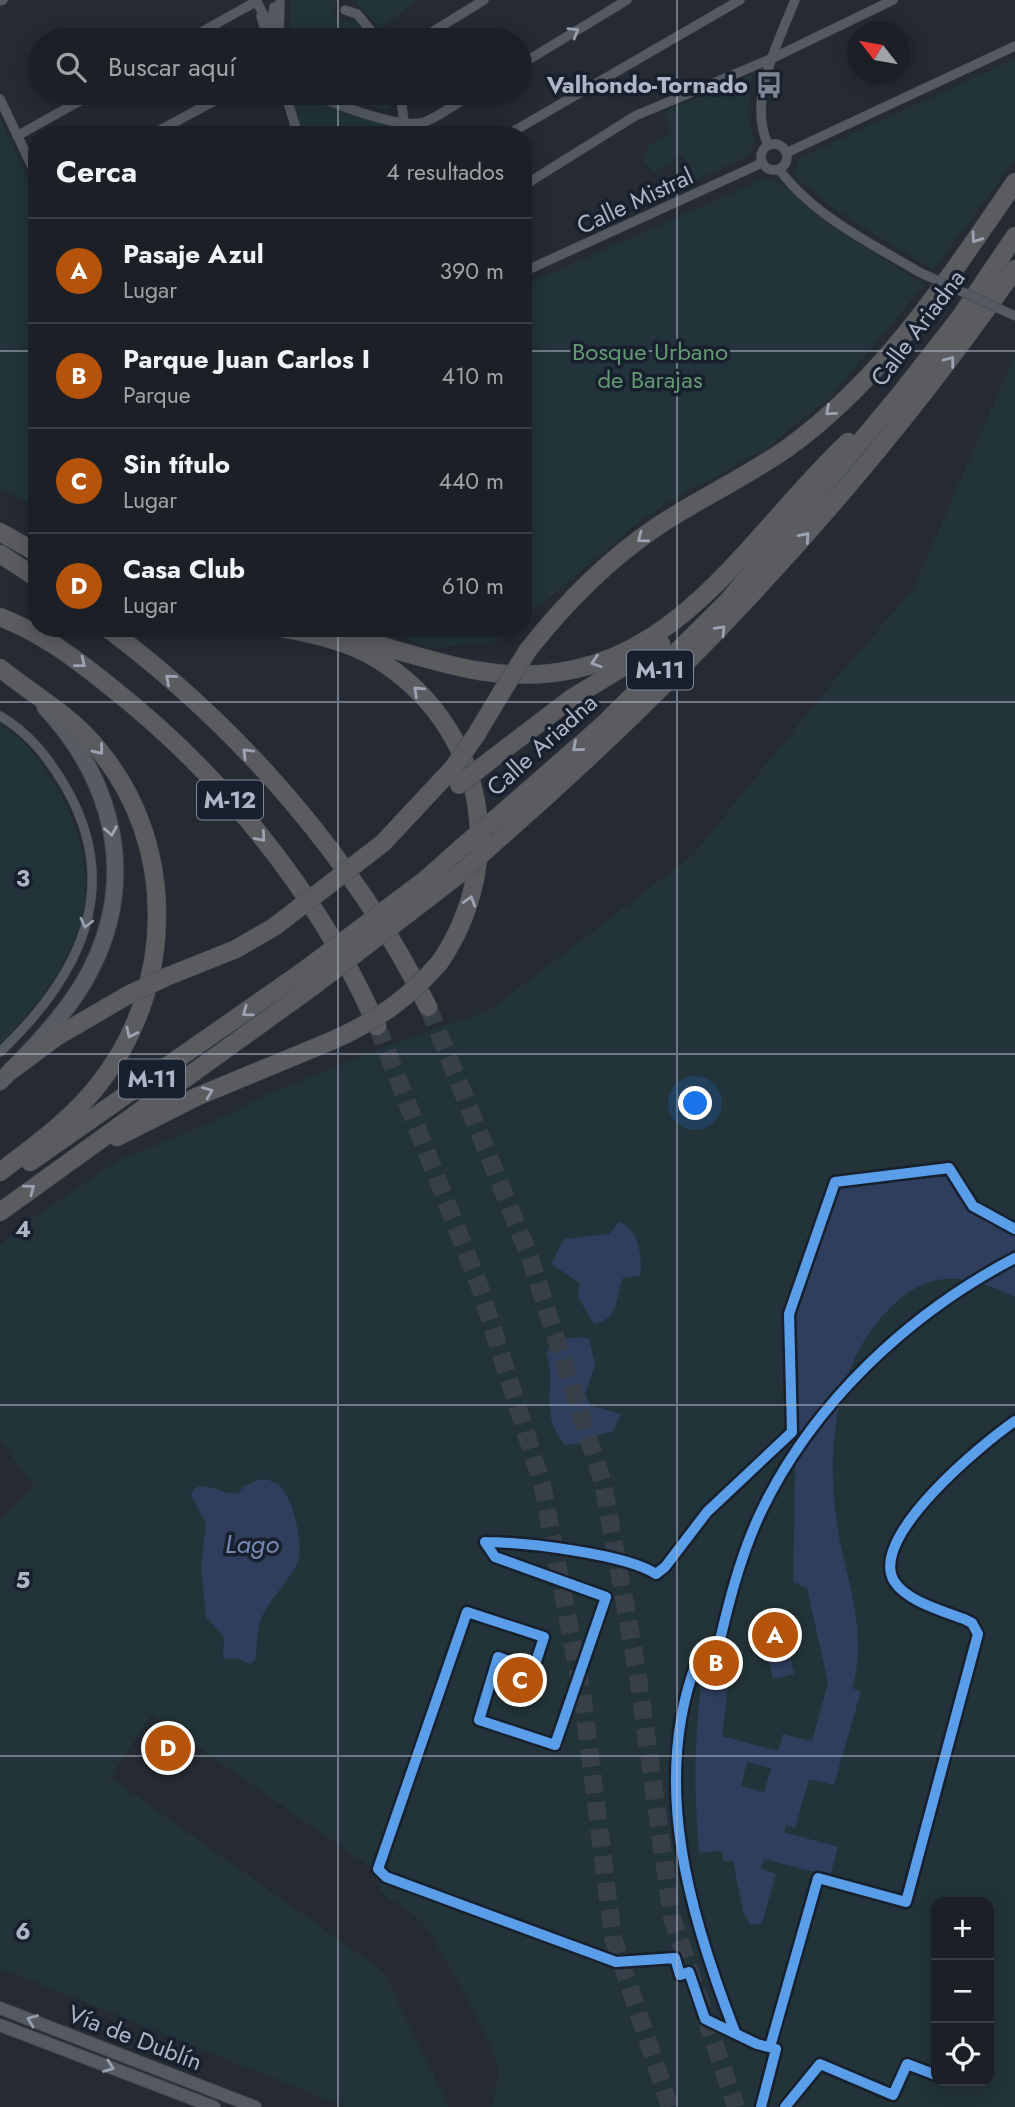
<!DOCTYPE html>
<html lang="es">
<meta charset="utf-8">
<style>
body{margin:0;font-family:Jost,sans-serif;background:#25282e;color:#f1f3f6}
.controls{position:absolute;right:21px;bottom:21px;display:grid;overflow:hidden;border-radius:14px;box-shadow:0 4px 18px #0003}
.controls button{width:63px;height:63px;display:grid;place-items:center;padding:0;border:0;border-bottom:2px solid #3a3e43;background:#1c2026;color:#f1f3f6;font:35px sans-serif}
.compass{position:absolute;left:847px;top:21px;width:63px;height:63px;border-radius:50%;background:#1c2026;box-shadow:0 4px 18px #0003;rotate:301deg}
.you{position:absolute;left:696px;top:1104px;width:24px;height:24px;margin:-18px;border:5px solid #fff;border-radius:50%;background:#1a73e8;box-shadow:0 0 0 10px #1a73e833}
.badge{display:grid;place-items:center;width:46px;height:46px;border-radius:50%;background:#b45309;color:#fff;font-size:23px;font-weight:700}
.pin{position:absolute;translate:-50% -50%;border:4px solid #fff;box-shadow:0 2px 7px #0006}
.list{margin:0;padding:0;list-style:none}
h2{display:flex;justify-content:space-between;align-items:center;height:91px;margin:0;padding:0 28px;font-size:30px}
h2 small{font-size:23px;font-weight:400;color:#a0a3a7}
.list li{display:grid;grid-template-columns:46px 1fr auto;gap:21px;align-items:center;box-sizing:border-box;height:105px;padding:0 28px;border-top:2px solid #3a3e43}
.list b{display:block;font-size:26px;white-space:nowrap}
.list p{margin:0;font-size:23px;white-space:nowrap;color:#a0a3a7}
.list em{font-size:23px;font-style:normal;color:#a0a3a7}
.icon{flex:none;width:38px;height:38px;fill:none;stroke:currentColor;stroke-width:2;stroke-linecap:round;stroke-linejoin:round}
.map{position:relative;flex:none;width:1015px;height:2107px;overflow:hidden}
.search{position:absolute;background:#1c2026;box-shadow:0 4px 18px #0003;left:28px;top:28px;width:504px;height:77px;display:flex;align-items:center;gap:18px;box-sizing:border-box;padding:0 24px;border-radius:38px;color:#a0a3a7;font-size:26px}
.panel{position:absolute;background:#1c2026;box-shadow:0 4px 18px #0003;left:28px;top:126px;width:504px;height:511px;border-radius:28px}
.map>svg:first-child{display:block}
.green{fill:#223439;fill-rule:evenodd}
.water{fill:#2e3e5c;fill-rule:evenodd}
.pier{fill:#252a33}
.lines{fill:none;stroke-linecap:round;stroke-linejoin:round}
.motorway-tunnel{stroke:#393f49;stroke-width:18;stroke-dasharray:18 9;stroke-linecap:butt}
.minor-casing{stroke:#41454c;stroke-width:10}
.tertiary-casing{stroke:#41454c;stroke-width:14}
.trunk-casing{stroke:#41464f;stroke-width:18}
.motorway-casing{stroke:#41464f;stroke-width:19}
.minor{stroke:#545962;stroke-width:9}
.tertiary{stroke:#545962;stroke-width:12}
.trunk{stroke:#585c62;stroke-width:16}
.motorway{stroke:#5a5c60;stroke-width:18}
.minor-bridge-casing{stroke:#41454c;stroke-width:10;stroke-linecap:butt}
.motorway-bridge-casing{stroke:#41464f;stroke-width:19;stroke-linecap:butt}
.minor-bridge{stroke:#545962;stroke-width:9}
.motorway-bridge{stroke:#5a5c60;stroke-width:18}
.cycleway-casing{stroke:#18202e;stroke-width:15}
.cycleway{stroke:#5a9eea;stroke-width:10}
.oneway{stroke:#979ead}
.oneway2{stroke:#9ca3b2}
.grid{fill:none;stroke:#adb5c6;stroke-width:2;stroke-opacity:0.55}
.labels{text-anchor:middle;stroke-width:7;stroke-linejoin:round;paint-order:stroke}
.shield{fill:#18202e;stroke:#808898;stroke-width:2}
.shield-label{font-size:23px;font-weight:bold;fill:#adb5c6}
.poi-label{font-size:24px;font-weight:bold;fill:#adb5c6;stroke:#18202e;text-anchor:end}
.street-label{font-size:24px;fill:#adb5c6;stroke:#18202e}
.park-label{font-size:24px;fill:#639873;stroke:#18202e}
.water-label{font-size:26px;font-style:italic;fill:#7389b1;stroke:#18202e}
.grid-label{font-size:23px;text-anchor:middle;font-weight:bold;fill:#adb5c6;stroke:#18202e;stroke-width:7;stroke-linejoin:round;paint-order:stroke}
</style>
<div class="map">
<svg width="1015" height="2107" viewBox="0 0 1015 2107">
<rect width="100%" height="100%" fill="#252a33"/>
<!-- green -->
<path class="green" d="M291,0H337L332,13L341,23L355,21L370,40H290Z
M354,0H416L381,29Z
M1015,59V160L933,270L834,209L794,175L800,158Z
M752,75L748,115L755,141L749,155L694,182L682,155L675,157L676,161L654,172L644,161V155L649,145L672,133L663,112Z
M330,93H393L394,103L384,110Z
M297,94L402,122L406,135H302L291,101Z
M0,118L37,198V507L0,489Z
M764,179L779,182L824,221L924,285L826,402L805,416L773,444L698,487L697,485L644,518L523,620V286Z
M1015,355V2107H491C495,2094 499,2078 497,2065C495,2049 434,1934 422,1922C402,1900 379,1905 373,1869L152,1715L110,1777L384,1972L449,2107H345L0,1968V1520L34,1486L0,1440V1245L24,1224L117,1161L224,1117L266,1095L400,1041L490,1010L693,855L837,677L912,591ZM936,1902H989V2081H936Z
M380,628H513L494,642L431,648Z
M0,725C26,739 45,767 59,792C117,898 73,966 0,1045Z"/>
<!-- water -->
<path class="water" d="M947,1170L970,1209L1015,1234V1297C969,1276 934,1267 893,1305C832,1362 825,1459 839,1536C849,1587 868,1636 852,1688L861,1691L834,1785L809,1779L795,1828L786,1825L784,1832L838,1847L830,1876L764,1859L761,1869L776,1874L762,1923L750,1925L743,1912L733,1861H723L722,1851L699,1853C694,1795 694,1741 701,1683L728,1687L722,1736L778,1751L783,1734L812,1741L828,1683L807,1588L793,1582L796,1424L793,1313L836,1185ZM747,1762L771,1768L764,1792L741,1786Z
M619,1222C638,1227 643,1257 640,1275L623,1278C615,1298 620,1319 594,1324L578,1297L580,1283L551,1264L564,1239L609,1234Z
M589,1338L595,1365L585,1394L590,1405L621,1414L613,1432C595,1433 583,1446 565,1445C537,1410 558,1386 546,1353C555,1337 572,1337 589,1338Z
M262,1479C269,1480 276,1481 281,1487C293,1499 305,1549 297,1564C287,1584 270,1598 261,1619C256,1631 258,1648 255,1661L250,1664L237,1658L223,1659L224,1637L206,1617L201,1566L206,1524L191,1495L195,1488C209,1482 223,1495 238,1493L244,1486Z
M780,1611L794,1674L773,1679L758,1616Z"/>
<!-- pier -->
<path class="pier" d="M851,1377L846,1392L792,1463L795,1447Z"/>
<g class="lines">
<!-- motorway-tunnel -->
<path class="motorway-tunnel" d="M428,1007L529,1255L603,1483L637,1670L672,1918L736,2107
M377,1026L479,1285L542,1484L582,1693L613,1938L670,2107"/>
<defs>
<path id="minor" d="M256,0L276,40
M0,1L3,0
M345,10L357,14L379,40
M261,16L268,40
M271,26L274,7
M187,40L257,1
M279,40L280,0
M419,40L484,0
M520,65L627,0
M285,93L298,135
M307,93C334,102 401,132 427,121C443,114 458,102 474,93
M400,93L406,135
M0,99L37,177
M151,135L229,93
M507,135L740,0
M17,136L94,93
M761 157a13 13 0 1 1 26 0a13 13 0 1 1-26 0Z
M768,145C747,98 778,44 795,0
M786,153L1015,46
M779,169C812,215 872,244 919,272
M523,186L635,116L773,58L893,0
M523,272L762,163
M0,716C29,733 48,757 65,786C125,889 78,978 0,1052"/>
<path id="tertiary" d="M0,2008L255,2107
M0,2025L214,2107"/>
<path id="trunk" d="M0,1082C32,1049 69,1012 90,971C138,878 114,781 45,707"/>
<path id="motorway" d="M0,532L37,553
M0,554L37,578
M0,617C41,633 72,656 107,684C222,774 318,892 377,1026
M107,628C239,727 355,859 428,1007
M281,628C313,634 348,641 377,659C484,725 510,858 440,962
M316,628C371,640 425,662 480,671C664,700 737,547 848,442
M528,650C566,602 607,560 658,526C700,498 748,476 789,447C885,377 949,278 1015,182
M0,668C33,695 71,715 98,749C178,844 175,988 99,1084C72,1119 35,1145 0,1172
M476,735L503,690
M488,762L572,698L661,644
M493,821L604,724L728,601L901,393L961,316L1015,236
M383,843L453,768
M493,844C689,673 866,483 1015,269
M425,880L462,847
M431,896L462,872
M166,977L236,949L274,927
M12,1070L56,1037L128,995
M117,1137L196,1097L331,1041
M30,1162L302,972
M0,1212L312,987"/>
</defs>
<!-- minor casing -->
<use href="#minor" class="minor-casing"/>
<!-- tertiary casing -->
<use href="#tertiary" class="tertiary-casing"/>
<!-- trunk casing -->
<use href="#trunk" class="trunk-casing"/>
<!-- motorway casing -->
<use href="#motorway" class="motorway-casing"/>
<!-- minor -->
<use href="#minor" class="minor"/>
<!-- tertiary -->
<use href="#tertiary" class="tertiary"/>
<!-- trunk -->
<use href="#trunk" class="trunk"/>
<!-- motorway -->
<use href="#motorway" class="motorway"/>
<defs>
<path id="minor-bridge" d="M919,272L1015,316"/>
<path id="motorway-bridge" d="M503,690L528,650
M453,768L476,735
M459,785L488,762
M462,847L493,821
M462,872L493,844
M274,927L383,843
M302,972L425,880
M312,987L431,896
M128,995L166,977
M331,1041C375,1022 409,998 440,962"/>
</defs>
<!-- minor-bridge casing -->
<use href="#minor-bridge" class="minor-bridge-casing"/>
<!-- motorway-bridge casing -->
<use href="#motorway-bridge" class="motorway-bridge-casing"/>
<!-- minor-bridge -->
<use href="#minor-bridge" class="minor-bridge"/>
<!-- motorway-bridge -->
<use href="#motorway-bridge" class="motorway-bridge"/>
<defs>
<path id="cycleway" d="M485,1542L495,1557L606,1597L555,1745L479,1720L498,1657L512,1662V1692L525,1695L544,1637L467,1612L378,1869L386,1877L616,1962L675,1958L680,1975L689,1972L705,2019L757,2044L776,2049L761,2107
M485,1542C523,1542 626,1554 656,1574L665,1567L707,1512L792,1432L789,1314L835,1182L949,1168L973,1206L1015,1229
M735,2032C690,1916 650,1783 697,1661L716,1657C727,1609 739,1559 760,1514C812,1404 908,1314 1015,1258
M770,2047L818,1878L906,1902L978,1634L972,1623L964,1619C943,1611 906,1601 894,1581C868,1537 983,1443 1015,1421
M785,2107L820,2064L893,2095L907,2064L936,2075"/>
</defs>
<!-- cycleway casing -->
<use href="#cycleway" class="cycleway-casing"/>
<!-- cycleway -->
<use href="#cycleway" class="cycleway"/>
</g>
<!-- one-way arrows -->
<defs><path id="oneway-chevron" d="M-2-3.5L2.5 0L-2 3.5" fill="none" stroke-width="1.6" stroke-linecap="round" stroke-linejoin="round" transform="scale(1.75)"/></defs>
<g class="oneway">
<use href="#oneway-chevron" transform="translate(574 32) rotate(-31)"/>
<use href="#oneway-chevron" transform="translate(86 923) rotate(103)"/>
<use href="#oneway-chevron" transform="translate(32 2020) rotate(-159)"/>
<use href="#oneway-chevron" transform="translate(109 2067) rotate(21)"/>
</g>
<g class="oneway2">
<use href="#oneway-chevron" transform="translate(976 238) rotate(125)"/>
<use href="#oneway-chevron" transform="translate(950 361) rotate(-53)"/>
<use href="#oneway-chevron" transform="translate(830 411) rotate(139)"/>
<use href="#oneway-chevron" transform="translate(805 537) rotate(-49)"/>
<use href="#oneway-chevron" transform="translate(642 538) rotate(143)"/>
<use href="#oneway-chevron" transform="translate(721 630) rotate(-46)"/>
<use href="#oneway-chevron" transform="translate(596 662) rotate(162)"/>
<use href="#oneway-chevron" transform="translate(81 663) rotate(38)"/>
<use href="#oneway-chevron" transform="translate(170 679) rotate(-139)"/>
<use href="#oneway-chevron" transform="translate(418 691) rotate(-137)"/>
<use href="#oneway-chevron" transform="translate(577 747) rotate(139)"/>
<use href="#oneway-chevron" transform="translate(99 750) rotate(51)"/>
<use href="#oneway-chevron" transform="translate(247 753) rotate(-135)"/>
<use href="#oneway-chevron" transform="translate(111 831) rotate(80)"/>
<use href="#oneway-chevron" transform="translate(261 837) rotate(49)"/>
<use href="#oneway-chevron" transform="translate(470 901) rotate(-73)"/>
<use href="#oneway-chevron" transform="translate(247 1012) rotate(144)"/>
<use href="#oneway-chevron" transform="translate(131 1033) rotate(116)"/>
<use href="#oneway-chevron" transform="translate(208 1092) rotate(-22)"/>
<use href="#oneway-chevron" transform="translate(30 1189) rotate(-37)"/>
</g>
<!-- grid -->
<path class="grid" d="M338,0V40M677,0V2107M338,93V135M0,351H37M523,351H1015M338,628V2107M0,702H1015M0,1054H1015M0,1405H1015M0,1756H1015"/>
<!-- icons -->
<defs>
<symbol id="bus-bare" viewBox="-9 -9 18 18"><path d="M-5-6H5V4H4V6H2V4H-2V6H-4V4H-5ZM-3.5-4V0h7V-4ZM-3.5 1.2v1.5H-2V1.2ZM2 1.2v1.5H3.5V1.2Z" fill="#7d8493" stroke="#18202e" stroke-width="2.5" paint-order="stroke"/></symbol>
</defs>
<g fill-rule="evenodd">
<use href="#bus-bare" x="750" y="66" width="38" height="38"/>
</g>
<g class="labels">
<!-- shield labels -->
<g class="shield">
<rect x="627" y="650.5" width="66" height="39" rx="5"/>
<rect x="197" y="780.5" width="66" height="39" rx="5"/>
<rect x="119" y="1059.5" width="66" height="39" rx="5"/>
</g>
<g class="shield-label">
<text x="660" y="678">M-11</text>
<text x="230" y="808">M-12</text>
<text x="152" y="1087">M-11</text>
</g>
<!-- poi labels -->
<g class="poi-label">
<text x="748" y="93">Valhondo-Tornado</text>
</g>
<!-- street labels -->
<g class="street-label">
<text transform="translate(635 201) rotate(-25)" y="8">Calle Mistral</text>
<text transform="translate(918 328) rotate(-53)" y="8">Calle Ariadna</text>
<text transform="translate(542 745) rotate(-42)" y="8">Calle Ariadna</text>
<text transform="translate(135 2038) rotate(21)" y="8">Vía de Dublín</text>
</g>
<!-- park labels -->
<g class="park-label">
<text x="650" y="360">Bosque Urbano<tspan x="650" dy="28">de Barajas</tspan></text>
</g>
<!-- water labels -->
<g class="water-label">
<text x="252" y="1553">Lago</text>
</g>
</g>
<g class="grid-label">
<text x="23" y="886">3</text>
<text x="23" y="1237">4</text>
<text x="23" y="1588">5</text>
<text x="23" y="1939">6</text>
</g>
</svg>
<div class="controls">
<button>+</button>
<button>−</button>
<button><svg class="icon" aria-label="locate" viewBox="0 0 24 24"><circle cx="12" cy="12" r="6"/><path d="M12 2v4M12 18v4M2 12h4M18 12h4"/></svg></button>
</div>
<svg class="compass" viewBox="-18 -18 36 36"><path d="M0-13l5 13h-10z" fill="#e53935"/><path d="M0 13l5-13h-10z" fill="#a0a3a7"/></svg>
<div class="you"></div>
<div class="pin badge" style="left:775px;top:1635px">A</div>
<div class="pin badge" style="left:716px;top:1663px">B</div>
<div class="pin badge" style="left:520px;top:1680px">C</div>
<div class="pin badge" style="left:168px;top:1748px">D</div>
<div class="search"><svg class="icon" aria-label="search" viewBox="0 0 24 24"><circle cx="10" cy="10" r="6"/><path d="M15 15l6 6"/></svg>Buscar aquí</div>
<section class="panel">
<h2>Cerca<small>4 resultados</small></h2>
<ul class="list">
<li><span class="badge">A</span><div><b>Pasaje Azul</b><p>Lugar</p></div><em>390 m</em></li>
<li><span class="badge">B</span><div><b>Parque Juan Carlos I</b><p>Parque</p></div><em>410 m</em></li>
<li><span class="badge">C</span><div><b>Sin título</b><p>Lugar</p></div><em>440 m</em></li>
<li><span class="badge">D</span><div><b>Casa Club</b><p>Lugar</p></div><em>610 m</em></li>
</ul>
</section>
</div>
